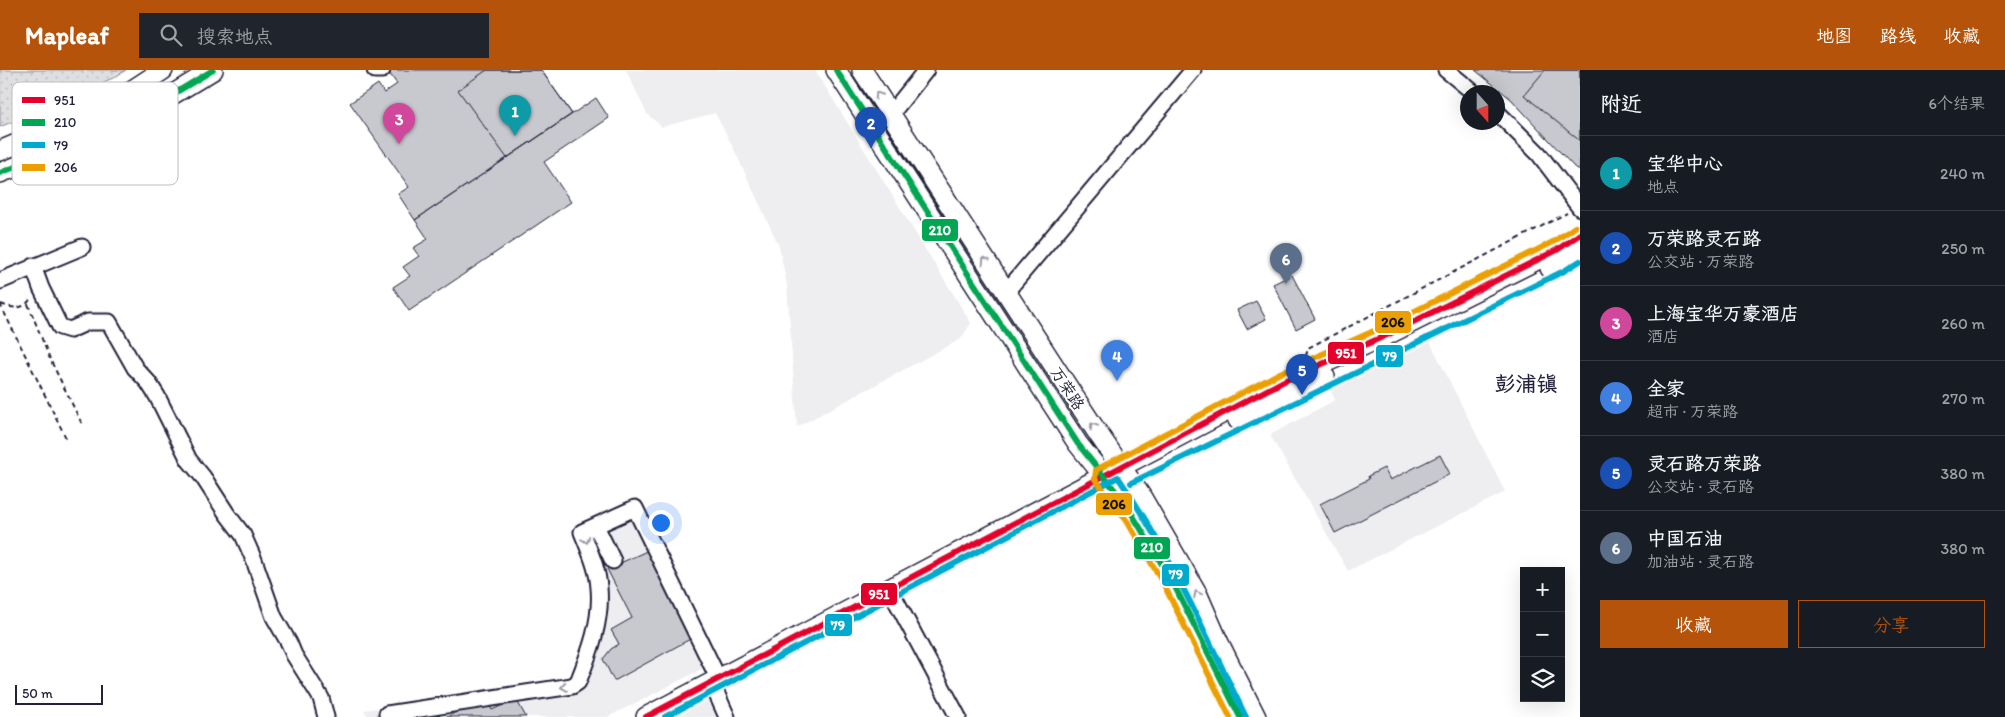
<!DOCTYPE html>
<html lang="zh">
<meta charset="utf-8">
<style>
body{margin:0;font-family:Itim,"LXGW WenKai TC",sans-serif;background:#20242c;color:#f1f3f6}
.controls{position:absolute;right:15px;bottom:15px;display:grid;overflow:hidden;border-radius:0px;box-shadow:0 5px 20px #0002}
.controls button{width:45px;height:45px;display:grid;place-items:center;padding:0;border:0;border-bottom:1px solid #363941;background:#171b24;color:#f1f3f6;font:25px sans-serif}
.compass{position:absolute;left:1460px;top:15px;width:45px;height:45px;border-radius:50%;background:#171b24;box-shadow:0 5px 20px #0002;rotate:159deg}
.scale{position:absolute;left:15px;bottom:12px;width:88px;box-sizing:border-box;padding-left:5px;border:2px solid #22223b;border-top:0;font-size:14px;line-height:18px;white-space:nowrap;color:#22223b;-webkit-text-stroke:4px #fff;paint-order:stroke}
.you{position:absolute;left:660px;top:452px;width:18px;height:18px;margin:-12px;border:4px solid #fff;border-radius:50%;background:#1a73e8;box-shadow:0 0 0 8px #1a73e833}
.badge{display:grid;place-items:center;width:32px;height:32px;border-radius:50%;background:#b45309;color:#fff;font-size:16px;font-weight:700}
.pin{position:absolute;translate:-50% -41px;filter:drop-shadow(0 1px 2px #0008)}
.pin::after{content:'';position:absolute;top:26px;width:18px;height:15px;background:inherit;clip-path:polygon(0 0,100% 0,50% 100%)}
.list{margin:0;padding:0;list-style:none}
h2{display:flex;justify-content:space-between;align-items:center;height:65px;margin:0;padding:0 20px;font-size:21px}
h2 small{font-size:16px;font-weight:400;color:#9ea1a6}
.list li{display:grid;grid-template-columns:32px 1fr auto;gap:15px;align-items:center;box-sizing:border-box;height:75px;padding:0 20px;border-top:1px solid #363941}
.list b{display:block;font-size:19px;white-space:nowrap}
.list p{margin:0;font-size:16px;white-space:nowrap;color:#9ea1a6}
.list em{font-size:16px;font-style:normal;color:#9ea1a6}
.actions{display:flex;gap:10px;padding:15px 20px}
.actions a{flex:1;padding:11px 0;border:1px solid #b45309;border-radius:0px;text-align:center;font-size:18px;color:#b45309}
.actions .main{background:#b45309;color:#fff}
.icon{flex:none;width:28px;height:28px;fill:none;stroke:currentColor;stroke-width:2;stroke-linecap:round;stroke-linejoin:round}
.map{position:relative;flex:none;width:1580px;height:647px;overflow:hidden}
header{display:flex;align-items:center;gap:30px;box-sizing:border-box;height:70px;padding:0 25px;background:#b45309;color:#fff}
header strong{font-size:24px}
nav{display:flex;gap:28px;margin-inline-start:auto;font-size:18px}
.search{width:350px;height:45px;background:#20242c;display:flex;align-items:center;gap:12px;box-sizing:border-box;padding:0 18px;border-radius:0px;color:#9ea1a6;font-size:19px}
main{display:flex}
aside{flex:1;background:#171b24}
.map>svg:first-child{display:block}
.built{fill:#eeeef1}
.park{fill:url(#park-dots);stroke:#80808e}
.building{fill:#c8c8cf;stroke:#22223b}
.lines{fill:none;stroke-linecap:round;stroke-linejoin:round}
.minor-casing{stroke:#22223b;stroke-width:19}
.major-casing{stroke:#22223b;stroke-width:22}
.path{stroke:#22223b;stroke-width:2;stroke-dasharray:5 4;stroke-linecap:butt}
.minor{stroke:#fff;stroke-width:15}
.major{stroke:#fff;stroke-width:19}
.bus-1-casing{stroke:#fff;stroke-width:10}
.bus-2-casing{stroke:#fff;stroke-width:10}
.bus-3-casing{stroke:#fff;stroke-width:10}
.bus-4-casing{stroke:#fff;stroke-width:10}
.bus-1{stroke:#e4002b;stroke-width:6}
.bus-2{stroke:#00a651;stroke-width:6}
.bus-3{stroke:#00a9ce;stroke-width:6}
.bus-4{stroke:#ec9f03;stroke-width:6}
.oneway{stroke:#9c9ca7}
.labels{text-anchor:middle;stroke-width:4;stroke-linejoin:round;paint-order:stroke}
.street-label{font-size:16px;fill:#22223b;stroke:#fff}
.district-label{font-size:21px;font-weight:bold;fill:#22223b;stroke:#fff}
.key{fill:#fff;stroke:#bdbdc4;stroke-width:1}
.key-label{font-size:14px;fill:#22223b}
.line-badge{stroke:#fff;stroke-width:2}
.badge-label{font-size:14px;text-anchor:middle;font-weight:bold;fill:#fff}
.pale-badge-label{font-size:14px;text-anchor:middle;font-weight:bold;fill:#111}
</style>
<header>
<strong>Mapleaf</strong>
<div class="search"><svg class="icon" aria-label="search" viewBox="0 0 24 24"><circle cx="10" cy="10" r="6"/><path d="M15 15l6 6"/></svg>搜索地点</div>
<nav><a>地图</a><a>路线</a><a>收藏</a></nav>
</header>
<main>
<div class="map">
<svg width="1580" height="647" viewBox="0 0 1580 647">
<defs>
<pattern id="park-dots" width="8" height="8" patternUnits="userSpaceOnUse" patternTransform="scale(1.25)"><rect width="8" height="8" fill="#dfdfe2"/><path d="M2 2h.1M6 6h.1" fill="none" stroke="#bfbfc3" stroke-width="1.8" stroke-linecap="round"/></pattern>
</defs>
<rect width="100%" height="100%" fill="#fff"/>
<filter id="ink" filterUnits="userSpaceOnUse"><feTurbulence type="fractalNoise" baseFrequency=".02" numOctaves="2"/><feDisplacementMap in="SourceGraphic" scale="10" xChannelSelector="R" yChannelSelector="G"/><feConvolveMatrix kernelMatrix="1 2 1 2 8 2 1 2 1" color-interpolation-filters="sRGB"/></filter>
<g filter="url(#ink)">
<!-- built -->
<path class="built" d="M626,0H815L971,253L961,269L797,357L787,215L779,176L732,75L715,43L662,57L647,44Z
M1428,268L1505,422L1348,501L1270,365L1335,330L1329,317Z
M631,436L706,597L608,647H368L364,640L574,611L592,561L596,519L579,460Z
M720,622L732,647H672Z"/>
<!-- park -->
<path class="park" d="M0,0H126L113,8L0,57Z"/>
<!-- building -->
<path class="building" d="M387,0H541L572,44L415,150L398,124L409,117L350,33L378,14L384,23L397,14Z
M487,0H541L572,44L507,88L458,20Z
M1475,0H1580V100L1574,97L1511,29Z
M1545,0H1580V71L1524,25Z
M596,28L609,48L544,92L571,132L409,241L393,217L410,206L403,197L419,186L413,178L428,169L415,150Z
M1292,205L1315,249L1296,259L1273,214Z
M1256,231L1266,249L1247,259L1237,240Z
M1440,385L1450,404L1335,463L1320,434L1369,409L1368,406L1384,398L1390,410Z
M649,480L692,568L614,611L603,589L611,579L619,574L611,560L632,548L607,499Z
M516,629L526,647H447L472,633L488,632L492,640Z"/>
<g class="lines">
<defs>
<path id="minor" d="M375,0H382
M1446,0L1473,22
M1498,43L1539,84L1580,138
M891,44L926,0
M33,196L41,218L60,257L70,260L88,252H109L135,298L148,312L157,326L189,390L203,407L227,444L243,465L254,490L274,547L289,573L294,585L321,628L326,647
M0,211L82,177
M1006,222L1193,0
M596,456L613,491
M893,525L958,647
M715,620L727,647
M389,647L387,644L572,616L578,612C590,582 602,550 599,518C598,499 589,480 582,462L635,438L718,608"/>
<path id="major" d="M836,0L1078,374L1126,434L1172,511L1240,647
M862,0L1097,362L1141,426L1197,523L1218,571L1256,647
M0,81L111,34L163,0
M0,103L124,54L213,0
M1550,198L1580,181
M1238,350L1325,307
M646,647L1284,311L1387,265L1557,180L1580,164"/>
</defs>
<!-- minor casing -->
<use href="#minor" class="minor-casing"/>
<!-- major casing -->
<use href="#major" class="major-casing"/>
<!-- path -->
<path class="path" d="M0,234L66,368
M1,234C13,239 24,240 31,228
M28,234L50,289L83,356
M1306,286L1308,278L1567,143"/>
<!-- minor -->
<use href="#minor" class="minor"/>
<!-- major -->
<use href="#major" class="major"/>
<defs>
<path id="bus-1" d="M646,647L1284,311L1387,265L1557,180L1580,164"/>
<path id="bus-2" d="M836,0L1078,374L1126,434L1172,511L1240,647
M0,103L124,54L213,0"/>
<path id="bus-3" d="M1131,413L1564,201L1580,191
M665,647L1118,407C1170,483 1206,566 1246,647"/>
<path id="bus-4" d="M1230,647L1163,513L1127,451L1095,409L1096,400L1280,303L1383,257L1553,172L1575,157"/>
</defs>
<!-- bus-1 casing -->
<use href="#bus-1" class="bus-1-casing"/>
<!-- bus-2 casing -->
<use href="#bus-2" class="bus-2-casing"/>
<!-- bus-3 casing -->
<use href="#bus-3" class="bus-3-casing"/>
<!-- bus-4 casing -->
<use href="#bus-4" class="bus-4-casing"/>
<!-- bus-1 -->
<use href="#bus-1" class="bus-1"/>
<!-- bus-2 -->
<use href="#bus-2" class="bus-2"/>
<!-- bus-3 -->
<use href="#bus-3" class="bus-3"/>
<!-- bus-4 -->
<use href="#bus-4" class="bus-4"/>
</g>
<!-- one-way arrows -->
<defs><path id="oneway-chevron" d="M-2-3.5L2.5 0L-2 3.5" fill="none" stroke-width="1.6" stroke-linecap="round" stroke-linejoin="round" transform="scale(1.25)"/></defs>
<g class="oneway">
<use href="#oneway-chevron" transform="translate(878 25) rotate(-123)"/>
<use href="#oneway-chevron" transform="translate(985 190) rotate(-123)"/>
<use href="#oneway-chevron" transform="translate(1093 356) rotate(-123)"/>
<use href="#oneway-chevron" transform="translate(586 470) rotate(69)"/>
<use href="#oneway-chevron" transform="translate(1197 524) rotate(-116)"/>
<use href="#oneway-chevron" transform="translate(564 617) rotate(171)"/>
</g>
</g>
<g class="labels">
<!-- street labels -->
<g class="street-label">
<text transform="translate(1068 318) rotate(57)" y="6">万荣路</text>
</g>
<!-- district labels -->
<g class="district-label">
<text x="1526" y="321">彭浦镇</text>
</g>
</g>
<!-- legend -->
<rect x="12" y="12" width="166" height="103" rx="8" class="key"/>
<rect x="22" y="27" width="23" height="6" fill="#e4002b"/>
<rect x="22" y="49" width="23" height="7" fill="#00a651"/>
<rect x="22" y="72" width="23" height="6" fill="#00a9ce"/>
<rect x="22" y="94" width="23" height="7" fill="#ec9f03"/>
<g class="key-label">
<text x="54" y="35">951</text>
<text x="54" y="57">210</text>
<text x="54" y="80">79</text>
<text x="54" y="102">206</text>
</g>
<g class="line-badge">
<rect x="921" y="148" width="38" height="24" rx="5" fill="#00a651"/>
<rect x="1374" y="240" width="38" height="24" rx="5" fill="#ec9f03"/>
<rect x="1327" y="271" width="38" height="24" rx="5" fill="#e4002b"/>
<rect x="1375" y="274" width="29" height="24" rx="5" fill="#00a9ce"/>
<rect x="1095" y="422" width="38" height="24" rx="5" fill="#ec9f03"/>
<rect x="1133" y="466" width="38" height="24" rx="5" fill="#00a651"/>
<rect x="1161" y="493" width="29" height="24" rx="5" fill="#00a9ce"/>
<rect x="860" y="512" width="38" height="24" rx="5" fill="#e4002b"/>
<rect x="824" y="543" width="29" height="24" rx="5" fill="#00a9ce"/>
</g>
<g class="badge-label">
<text x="940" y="165">210</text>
<text x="1346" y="288">951</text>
<text x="1390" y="291">79</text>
<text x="1152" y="482">210</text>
<text x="1176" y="509">79</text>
<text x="879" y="529">951</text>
<text x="838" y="560">79</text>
</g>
<g class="pale-badge-label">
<text x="1393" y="257">206</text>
<text x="1114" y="439">206</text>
</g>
</svg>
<div class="controls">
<button>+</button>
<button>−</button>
<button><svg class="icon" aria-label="layers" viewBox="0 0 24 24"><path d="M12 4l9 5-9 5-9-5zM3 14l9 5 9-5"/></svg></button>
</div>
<svg class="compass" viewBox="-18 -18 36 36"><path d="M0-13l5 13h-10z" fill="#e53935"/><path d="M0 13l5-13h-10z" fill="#9ea1a6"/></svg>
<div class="scale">50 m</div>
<div class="you"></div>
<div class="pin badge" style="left:515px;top:66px;background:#0f9aa8">1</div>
<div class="pin badge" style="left:871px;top:78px;background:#1a4fb4">2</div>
<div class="pin badge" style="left:399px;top:74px;background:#d1479c">3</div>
<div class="pin badge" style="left:1117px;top:311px;background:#3f7fe0">4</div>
<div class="pin badge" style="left:1302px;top:325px;background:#1a4fb4">5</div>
<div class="pin badge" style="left:1286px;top:214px;background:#5c6f8a">6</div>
</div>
<aside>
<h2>附近<small>6个结果</small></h2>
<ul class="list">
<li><span class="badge" style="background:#0f9aa8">1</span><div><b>宝华中心</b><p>地点</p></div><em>240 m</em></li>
<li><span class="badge" style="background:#1a4fb4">2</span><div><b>万荣路灵石路</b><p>公交站 · 万荣路</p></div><em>250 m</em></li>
<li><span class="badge" style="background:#d1479c">3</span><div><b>上海宝华万豪酒店</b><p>酒店</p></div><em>260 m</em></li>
<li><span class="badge" style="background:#3f7fe0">4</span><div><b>全家</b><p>超市 · 万荣路</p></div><em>270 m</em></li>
<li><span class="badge" style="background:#1a4fb4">5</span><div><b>灵石路万荣路</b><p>公交站 · 灵石路</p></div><em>380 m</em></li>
<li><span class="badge" style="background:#5c6f8a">6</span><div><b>中国石油</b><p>加油站 · 灵石路</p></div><em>380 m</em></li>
</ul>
<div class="actions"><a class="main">收藏</a><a>分享</a></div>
</aside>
</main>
